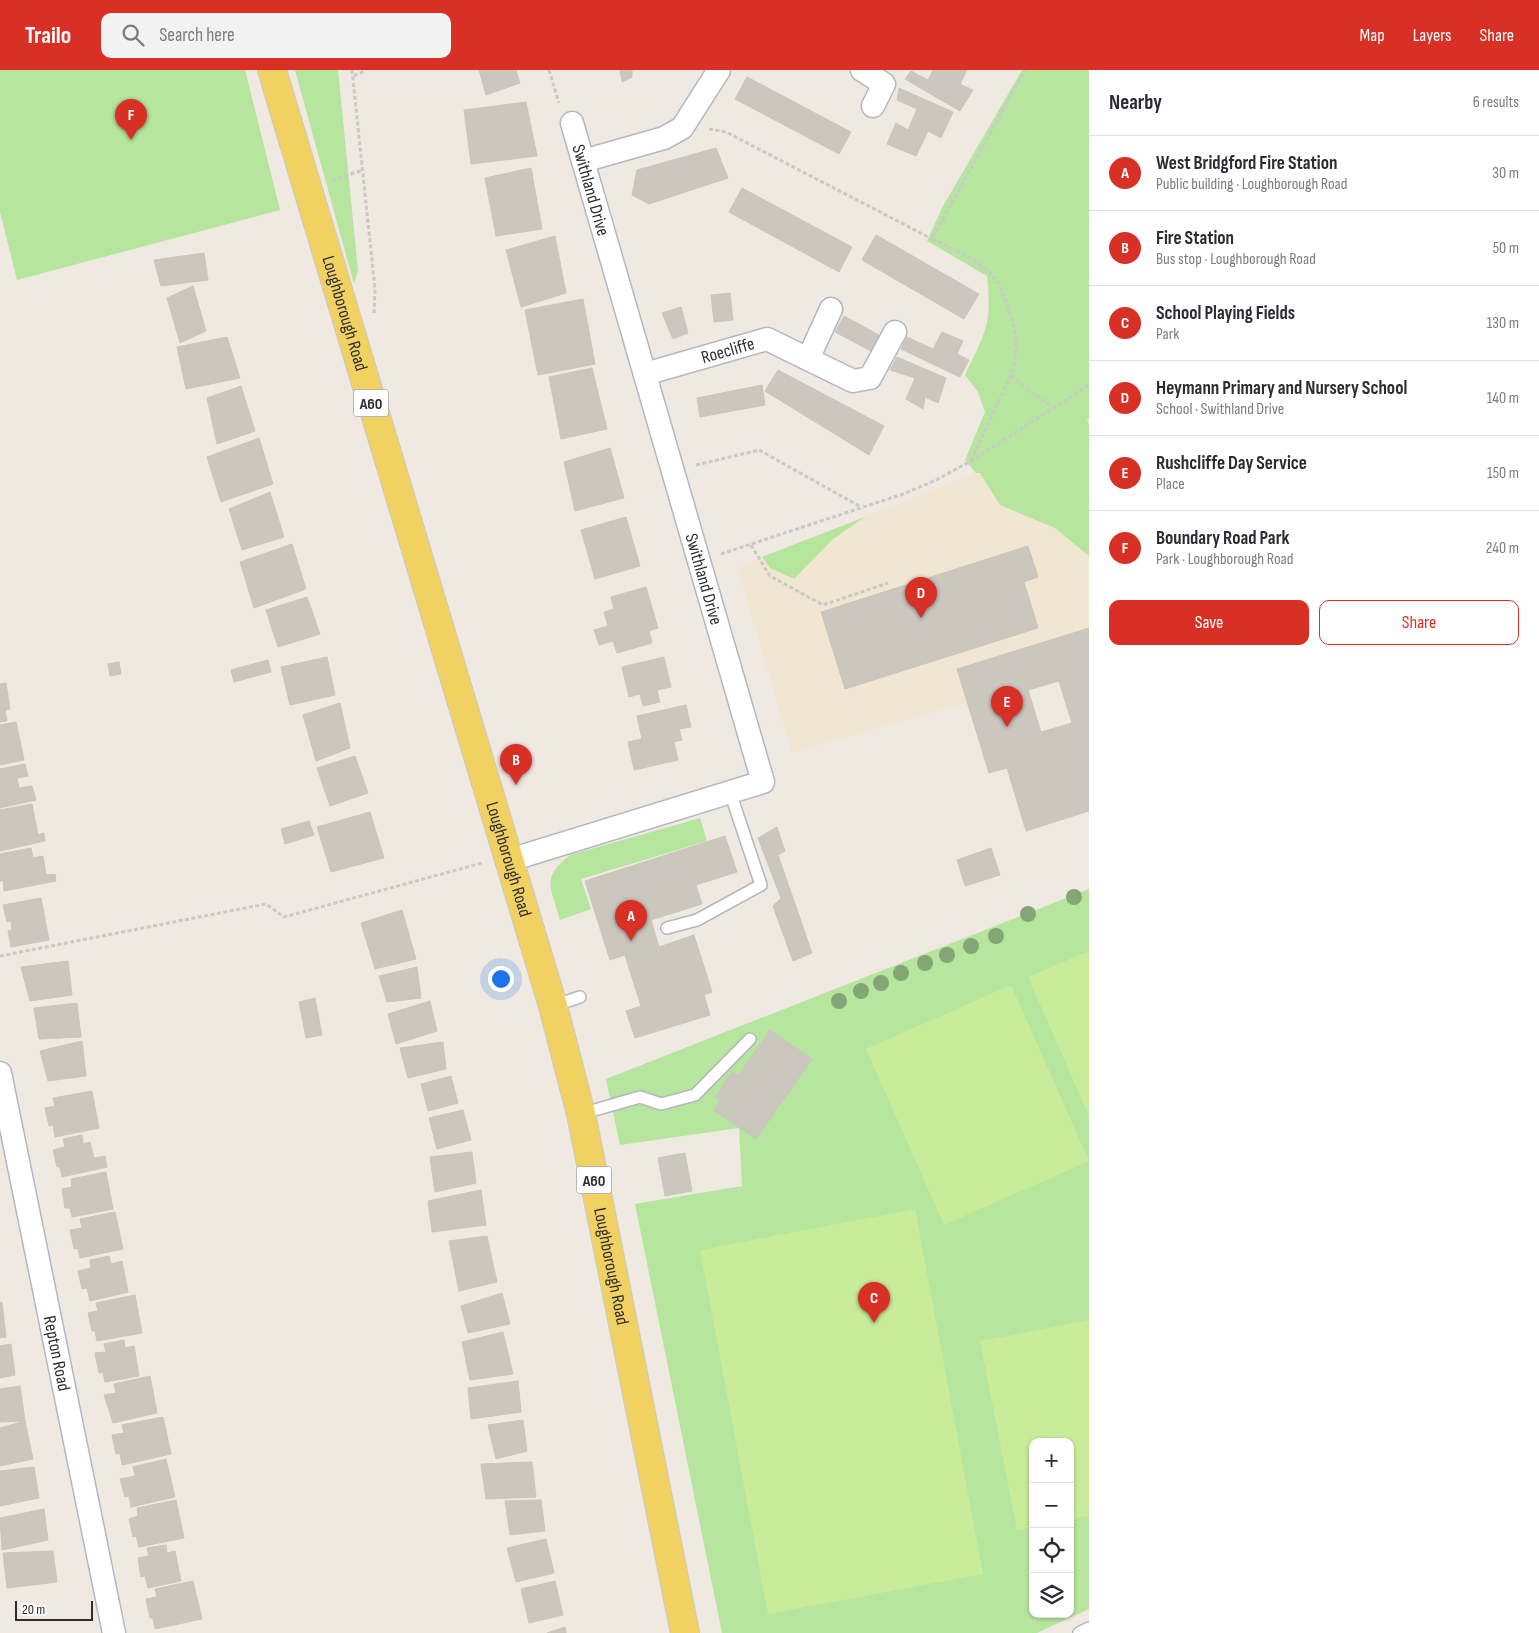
<!DOCTYPE html>
<meta charset="utf-8">
<style>
body{margin:0;font-family:"Sofia Sans Condensed",sans-serif;background:#f2f2f3;color:#2b2b33}
.controls{position:absolute;right:15px;bottom:15px;display:grid;overflow:hidden;border-radius:10px;box-shadow:0 1px 4px #0004}
.controls button{width:45px;height:45px;display:grid;place-items:center;padding:0;border:0;border-bottom:1px solid #e1e1e2;background:#fff;color:#2b2b33;font:25px sans-serif}
.scale{position:absolute;left:15px;bottom:12px;width:78px;box-sizing:border-box;padding-left:5px;border:2px solid #2e2e2e;border-top:0;font-size:14px;line-height:18px;white-space:nowrap;color:#2e2e2e;-webkit-text-stroke:4px #fff;paint-order:stroke}
.you{position:absolute;left:500px;top:908px;width:18px;height:18px;margin:-12px;border:4px solid #fff;border-radius:50%;background:#1a73e8;box-shadow:0 0 0 8px #1a73e833}
.badge{display:grid;place-items:center;width:32px;height:32px;border-radius:50%;background:#d93025;color:#fff;font-size:16px;font-weight:700}
.pin{position:absolute;translate:-50% -41px;filter:drop-shadow(0 1px 2px #0008)}
.pin::after{content:'';position:absolute;top:26px;width:18px;height:15px;background:inherit;clip-path:polygon(0 0,100% 0,50% 100%)}
.list{margin:0;padding:0;list-style:none}
h2{display:flex;justify-content:space-between;align-items:center;height:65px;margin:0;padding:0 20px;font-size:21px}
h2 small{font-size:16px;font-weight:400;color:#7c7c81}
.list li{display:grid;grid-template-columns:32px 1fr auto;gap:15px;align-items:center;box-sizing:border-box;height:75px;padding:0 20px;border-top:1px solid #e1e1e2}
.list b{display:block;font-size:19px;white-space:nowrap}
.list p{margin:0;font-size:16px;white-space:nowrap;color:#7c7c81}
.list em{font-size:16px;font-style:normal;color:#7c7c81}
.actions{display:flex;gap:10px;padding:15px 20px}
.actions a{flex:1;padding:11px 0;border:1px solid #d93025;border-radius:10px;text-align:center;font-size:18px;color:#d93025}
.actions .main{background:#d93025;color:#fff}
.icon{flex:none;width:28px;height:28px;fill:none;stroke:currentColor;stroke-width:2;stroke-linecap:round;stroke-linejoin:round}
.map{position:relative;flex:none;width:1089px;height:1563px;overflow:hidden}
header{display:flex;align-items:center;gap:30px;box-sizing:border-box;height:70px;padding:0 25px;background:#d93025;color:#fff}
header strong{font-size:24px}
nav{display:flex;gap:28px;margin-inline-start:auto;font-size:18px}
.search{width:350px;height:45px;background:#f2f2f3;display:flex;align-items:center;gap:12px;box-sizing:border-box;padding:0 18px;border-radius:10px;color:#7c7c81;font-size:19px}
main{display:flex}
aside{flex:1;background:#fff}
.map>svg:first-child{display:block}
.education{fill:#f0e6d1}
.green{fill:#b6e59e;fill-rule:evenodd}
.pitch{fill:#c9ec9a}
.building{fill:#cbc7bf;stroke:#cbc5ba;fill-rule:evenodd}
.lines{fill:none;stroke-linecap:round;stroke-linejoin:round}
.service-casing{stroke:#b4b7c1;stroke-width:14}
.minor-casing{stroke:#b4b7c1;stroke-width:25}
.primary-casing{stroke:#c9c9c9;stroke-width:30}
.path{stroke:#c9c9c9;stroke-width:3;stroke-dasharray:4 2.5;stroke-linecap:butt}
.service{stroke:#fff;stroke-width:11}
.minor{stroke:#fff;stroke-width:22}
.primary{stroke:#f2d163;stroke-width:28}
.tree{fill:#84a574}
.labels{text-anchor:middle;stroke-width:4;stroke-linejoin:round;paint-order:stroke}
.shield{fill:#fff;stroke:#6d6d6d;stroke-width:1}
.shield-label{font-size:16px;font-weight:bold;fill:#2e2e2e}
.street-label{font-size:18px;fill:#2e2e2e;stroke:#fff}
</style>
<header>
<strong>Trailo</strong>
<div class="search"><svg class="icon" aria-label="search" viewBox="0 0 24 24"><circle cx="10" cy="10" r="6"/><path d="M15 15l6 6"/></svg>Search here</div>
<nav><a>Map</a><a>Layers</a><a>Share</a></nav>
</header>
<main>
<div class="map">
<svg width="1089" height="1563" viewBox="0 0 1089 1563">
<rect width="100%" height="100%" fill="#efe9e1"/>
<!-- education -->
<path class="education" d="M1089,398V597L792,683L738,499L762,487L976,403Z"/>
<!-- green -->
<path class="green" d="M0,0H245L280,140L17,210L0,142Z
M295,0H338L358,201L354,214Z
M1022,0H1089V349L1087,350L1089,355V486L1055,458L1000,435L980,403H976L965,390L985,342L978,322L965,305C986,261 992,255 987,206L927,171L943,136Z
M865,447L833,469L794,509L770,498L762,487Z
M700,748L707,771L581,809L591,839L560,850C551,816 540,809 570,785Z
M1089,819V1539L1037,1563H722L635,1134L742,1116L739,1058L620,1075L606,1009ZM1033,1372H1070V1544H1033Z"/>
<!-- pitch -->
<path class="pitch" d="M1089,881V1046L1028,907Z
M1011,915L1089,1091L944,1155L866,979Z
M915,1139L983,1504L768,1544L700,1180Z
M1089,1250V1446L1070,1449V1372H1033V1457L1017,1460L980,1271Z"/>
<!-- building -->
<path class="building" d="M479,0H516L520,13L486,25Z
M620,0H632V7L622,12Z
M933,0H967L960,14L973,20L960,41L905,9L911,1L928,10Z
M747,7L851,62L839,84L735,29Z
M899,18L953,42L941,68L928,61L916,86L887,74L896,53L908,60L917,39L897,30Z
M526,32L537,86L471,94L464,40Z
M716,78L728,108L649,134L632,125L637,100Z
M531,98L542,159L496,166L485,108Z
M742,118L852,177L839,202L729,142Z
M876,165L979,224L964,249L862,190Z
M555,166L566,223L521,237L506,180Z
M204,183L208,210L161,216L154,190Z
M193,216L206,261L180,273L167,228Z
M730,223L733,250L714,252L711,225Z
M583,229L595,294L538,305L525,240Z
M681,237L688,263L673,269L662,243Z
M844,246L879,265L871,281L835,262Z
M942,262L963,271L957,284L969,290L960,307L901,279L907,267L933,279Z
M227,267L240,308L186,319L177,277Z
M897,287L946,308L938,333L925,327L923,339L906,329L915,308L890,300Z
M592,298L607,359L561,369L549,307Z
M778,300L884,356L869,385L765,321Z
M762,315L765,335L700,347L697,328Z
M241,316L255,361L217,374L207,328Z
M259,368L273,414L221,432L207,387Z
M610,378L624,428L575,441L564,392Z
M270,422L284,467L242,480L229,439Z
M626,447L640,496L595,509L581,460Z
M292,474L306,519L254,538L240,492Z
M1028,476L1038,507L1024,512L1038,558L845,619L821,542Z
M646,517L658,558L649,561L652,573L617,583L613,571L599,575L594,560L608,556L604,542L614,539L611,527Z
M307,527L320,564L278,577L266,540Z
M1089,558V741L1026,761L1007,698L989,703L957,599ZM1059,611L1072,653L1041,662L1028,620Z
M327,587L335,625L290,635L281,597Z
M664,587L671,617L657,620L660,632L643,636L640,624L629,627L622,597Z
M268,590L271,602L234,612L231,600Z
M119,592L121,604L110,606L108,594Z
M6,613L10,639L5,640L7,651L0,652V614Z
M340,633L350,678L316,691L303,645Z
M686,635L691,657L679,659L682,670L674,672L678,690L634,700L628,672L642,669L637,646Z
M16,652L24,690L0,695V655Z
M355,686L368,723L330,736L317,698Z
M25,694L28,706L17,708L19,718L32,716L36,730L0,738V699Z
M32,734L38,765L44,763L45,771L0,781V740Z
M370,742L384,788L331,802L317,757Z
M309,751L314,765L285,774L281,759Z
M777,757L785,781L778,785L812,883L793,891L773,836L781,828L758,768Z
M725,766L737,802L696,815L702,834L651,850L659,877L694,865L712,922L704,925L710,945L635,968L626,941L641,936L625,885L610,890L585,811Z
M31,778L33,788L43,786L46,805L55,804L56,811L4,821L3,810L0,811V784Z
M991,778L1000,805L965,816L957,790Z
M41,828L49,870L11,877L8,861L12,860L11,851L7,852L3,835Z
M402,840L416,889L375,899L361,853Z
M68,891L72,925L30,931L21,897Z
M417,897L421,928L387,932L379,906Z
M315,928L322,965L306,968L299,932Z
M430,931L437,961L396,974L388,944Z
M77,933L81,967L39,969L34,938Z
M770,960L812,989L756,1069L714,1040L720,1031L715,1027L732,1002L738,1006Z
M82,971L86,1006L48,1011L40,981Z
M443,972L446,999L408,1008L400,978Z
M451,1006L458,1033L428,1041L421,1014Z
M92,1021L99,1058L55,1067L53,1055L49,1056L45,1038L55,1036L53,1028Z
M463,1040L471,1070L437,1079L429,1048Z
M82,1065L83,1074L90,1072L94,1088L105,1086L107,1097L62,1107L60,1097H57L53,1080L65,1077L63,1069Z
M472,1082L476,1113L435,1122L430,1087Z
M685,1083L692,1121L665,1126L658,1088Z
M106,1102L113,1139L72,1147L70,1138H65L62,1119L72,1117L71,1109Z
M481,1120L486,1155L432,1162L428,1131Z
M115,1142L123,1179L80,1188L78,1178L74,1179L70,1160L82,1158L80,1149Z
M487,1166L497,1212L459,1221L449,1171Z
M109,1186L111,1194L122,1191L128,1222L90,1231L87,1218L82,1219L78,1201L91,1198L90,1190Z
M502,1223L510,1254L468,1263L461,1236Z
M135,1225L142,1263L97,1271L95,1261H92L88,1243L98,1241L96,1233Z
M2,1232L6,1267L0,1268V1233Z
M503,1262L513,1304L470,1310L462,1272Z
M124,1270L125,1278L134,1276L139,1306L105,1312L103,1302L99,1303L95,1283L106,1282L104,1274Z
M11,1274L15,1305L0,1308V1276Z
M150,1306L157,1343L113,1353L104,1325L116,1323L114,1314Z
M518,1311L521,1342L471,1349L468,1318Z
M20,1316L25,1351L0,1352V1319Z
M163,1347L171,1384L122,1395L120,1383L116,1384L112,1365L124,1363L122,1355Z
M523,1350L527,1381L496,1389L488,1355Z
M25,1351L33,1389L0,1396V1358Z
M166,1389L175,1427L131,1437L129,1426L125,1427L120,1409L135,1406L133,1397Z
M532,1392L536,1427L486,1429L481,1394Z
M34,1397L39,1428L0,1436V1401Z
M176,1430L184,1468L139,1477L136,1466L133,1467L129,1449L138,1446L137,1438Z
M541,1430L545,1461L510,1465L505,1431Z
M44,1439L48,1470L2,1480L0,1448Z
M546,1469L554,1503L516,1512L507,1478Z
M166,1475L167,1483L175,1481L181,1511L148,1518L145,1506L141,1507L138,1488L149,1486L147,1478Z
M53,1481L57,1512L7,1518L3,1483Z
M193,1511L202,1549L155,1559L153,1548H150L146,1529L157,1527L155,1519Z
M555,1511L563,1545L529,1553L521,1519Z
M565,1557L566,1563H547Z"/>
<g class="lines">
<defs>
<path id="service" d="M667,858L697,850L761,815L730,722
M553,936L580,927
M581,1044L640,1027L661,1034L695,1025L750,969
M1079,1563L1089,1558"/>
<g id="minor">
<path d="M862,0L884,14L873,36"/>
<path d="M583,91L664,68L682,58L719,0"/>
<path d="M808,289L831,239"/>
<path id="s1" d="M645,304L767,269L853,311L870,308L895,262"/>
<path d="M510,790L763,712L572,53"/>
<path id="s2" d="M0,1003L114,1563"/>
</g>
<g id="primary">
<path id="s3" d="M272,0L553,936L581,1044L685,1563"/>
</g>
</defs>
<!-- service casing -->
<use href="#service" class="service-casing"/>
<!-- minor casing -->
<use href="#minor" class="minor-casing"/>
<!-- primary casing -->
<use href="#primary" class="primary-casing"/>
<!-- path -->
<path class="path" d="M352,0L375,219L374,243
M549,0L559,33
M354,6L366,0
M709,59L726,62L932,169
M332,110L363,100
M1011,305L1028,320L1053,337
M971,391L1011,305C1020,277 1015,255 1005,229C1002,223 1001,216 997,211C982,191 954,179 932,169L1025,0
M696,395L759,380L861,437
M751,475L770,506L823,535L888,513
M721,484L903,424L936,410L971,391L1089,315
M0,886L266,834L284,847L482,793"/>
<!-- service -->
<use href="#service" class="service"/>
<!-- minor -->
<use href="#minor" class="minor"/>
<!-- primary -->
<use href="#primary" class="primary"/>
</g>
<!-- trees -->
<g class="tree">
<circle cx="1074" cy="827" r="8"/>
<circle cx="1028" cy="844" r="8"/>
<circle cx="996" cy="866" r="8"/>
<circle cx="971" cy="876" r="8"/>
<circle cx="947" cy="885" r="8"/>
<circle cx="925" cy="893" r="8"/>
<circle cx="901" cy="903" r="8"/>
<circle cx="881" cy="913" r="8"/>
<circle cx="861" cy="921" r="8"/>
<circle cx="839" cy="931" r="8"/>
</g>
<g class="labels">
<!-- shield labels -->
<g class="shield">
<rect x="353.5" y="319.5" width="35" height="27" rx="4"/>
<rect x="576.5" y="1096.5" width="35" height="27" rx="4"/>
</g>
<g class="shield-label">
<text x="371" y="339">A60</text>
<text x="594" y="1116">A60</text>
</g>
<!-- street labels -->
<g class="street-label">
<text transform="translate(591 120) rotate(74)" y="6">Swithland Drive</text>
<text dy="6" stroke="none"><textPath href="#s3" startOffset="254">Loughborough Road</textPath></text>
<text dy="6" stroke="none"><textPath href="#s1" startOffset="86">Roecliffe</textPath></text>
<text transform="translate(704 509) rotate(74)" y="6">Swithland Drive</text>
<text dy="6" stroke="none"><textPath href="#s3" startOffset="824">Loughborough Road</textPath></text>
<text dy="6" stroke="none"><textPath href="#s3" startOffset="1244">Loughborough Road</textPath></text>
<text dy="6" stroke="none"><textPath href="#s2" startOffset="286">Repton Road</textPath></text>
</g>
</g>
</svg>
<div class="controls">
<button>+</button>
<button>−</button>
<button><svg class="icon" aria-label="locate" viewBox="0 0 24 24"><circle cx="12" cy="12" r="6"/><path d="M12 2v4M12 18v4M2 12h4M18 12h4"/></svg></button>
<button><svg class="icon" aria-label="layers" viewBox="0 0 24 24"><path d="M12 4l9 5-9 5-9-5zM3 14l9 5 9-5"/></svg></button>
</div>
<div class="scale">20 m</div>
<div class="you"></div>
<div class="pin badge" style="left:631px;top:871px">A</div>
<div class="pin badge" style="left:516px;top:715px">B</div>
<div class="pin badge" style="left:874px;top:1253px">C</div>
<div class="pin badge" style="left:921px;top:548px">D</div>
<div class="pin badge" style="left:1007px;top:657px">E</div>
<div class="pin badge" style="left:131px;top:70px">F</div>
</div>
<aside>
<h2>Nearby<small>6 results</small></h2>
<ul class="list">
<li><span class="badge">A</span><div><b>West Bridgford Fire Station</b><p>Public building · Loughborough Road</p></div><em>30 m</em></li>
<li><span class="badge">B</span><div><b>Fire Station</b><p>Bus stop · Loughborough Road</p></div><em>50 m</em></li>
<li><span class="badge">C</span><div><b>School Playing Fields</b><p>Park</p></div><em>130 m</em></li>
<li><span class="badge">D</span><div><b>Heymann Primary and Nursery School</b><p>School · Swithland Drive</p></div><em>140 m</em></li>
<li><span class="badge">E</span><div><b>Rushcliffe Day Service</b><p>Place</p></div><em>150 m</em></li>
<li><span class="badge">F</span><div><b>Boundary Road Park</b><p>Park · Loughborough Road</p></div><em>240 m</em></li>
</ul>
<div class="actions"><a class="main">Save</a><a>Share</a></div>
</aside>
</main>
